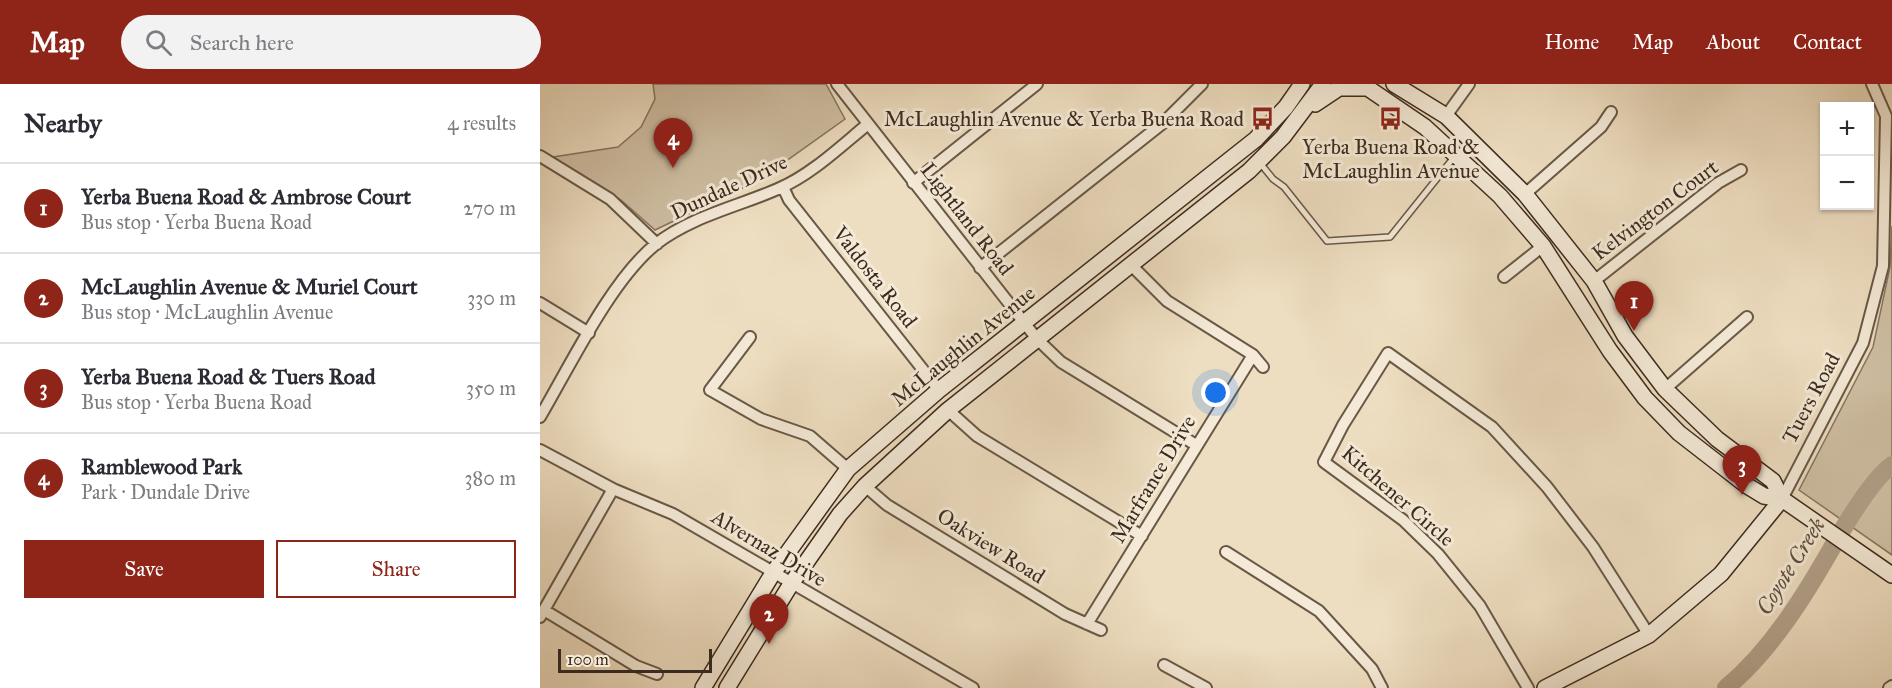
<!DOCTYPE html>
<meta charset="utf-8">
<style>
body{margin:0;font-family:"IM FELL Great Primer",serif;background:#f2f2f3;color:#2b2b33}
.controls{position:absolute;right:18px;top:18px;display:grid;overflow:hidden;border-radius:0px;box-shadow:0 2px 4px #0004}
.controls button{width:54px;height:54px;display:grid;place-items:center;padding:0;border:0;border-bottom:2px solid #e1e1e2;background:#fff;color:#2b2b33;font:30px sans-serif}
.scale{position:absolute;left:18px;bottom:15px;width:154px;box-sizing:border-box;padding-left:6px;border:3px solid #3d2b1e;border-top:0;font-size:16px;line-height:21px;white-space:nowrap;color:#3d2b1e;-webkit-text-stroke:4px #f4ead7;paint-order:stroke}
.you{position:absolute;left:676px;top:309px;width:21px;height:21px;margin:-15px;border:4px solid #fff;border-radius:50%;background:#1a73e8;box-shadow:0 0 0 9px #1a73e833}
.badge{display:grid;place-items:center;width:39px;height:39px;border-radius:50%;background:#8f2418;color:#fff;font-size:20px;font-weight:700}
.pin{position:absolute;translate:-50% -50px;filter:drop-shadow(0 2px 3px #0008)}
.pin::after{content:'';position:absolute;top:32px;width:21px;height:18px;background:inherit;clip-path:polygon(0 0,100% 0,50% 100%)}
.list{margin:0;padding:0;list-style:none}
h2{display:flex;justify-content:space-between;align-items:center;height:78px;margin:0;padding:0 24px;font-size:26px}
h2 small{font-size:20px;font-weight:400;color:#7c7c81}
.list li{display:grid;grid-template-columns:39px 1fr auto;gap:18px;align-items:center;box-sizing:border-box;height:90px;padding:0 24px;border-top:2px solid #e1e1e2}
.list b{display:block;font-size:22px;white-space:nowrap}
.list p{margin:0;font-size:20px;white-space:nowrap;color:#7c7c81}
.list em{font-size:20px;font-style:normal;color:#7c7c81}
.actions{display:flex;gap:12px;padding:18px 24px}
.actions a{flex:1;padding:14px 0;border:2px solid #8f2418;border-radius:0px;text-align:center;font-size:21px;color:#8f2418}
.actions .main{background:#8f2418;color:#fff}
.icon{flex:none;width:33px;height:33px;fill:none;stroke:currentColor;stroke-width:2;stroke-linecap:round;stroke-linejoin:round}
.map{position:relative;flex:none;width:1352px;height:604px;overflow:hidden}
header{display:flex;align-items:center;gap:36px;box-sizing:border-box;height:84px;padding:0 30px;background:#8f2418;color:#fff}
header strong{font-size:28px}
nav{display:flex;gap:33px;margin-inline-start:auto;font-size:21px}
.search{width:420px;height:54px;background:#f2f2f3;display:flex;align-items:center;gap:15px;box-sizing:border-box;padding:0 21px;border-radius:33px;color:#7c7c81;font-size:22px}
main{display:flex}
aside{flex:1;background:#fff}
.map>svg:first-child{display:block}
.green{fill:#d0c0a5;stroke:#867662;stroke-width:1.5}
.lines{fill:none;stroke-linecap:round;stroke-linejoin:round}
.river{stroke:#b2a18a;stroke-width:18}
.lane-casing{stroke:#695847;stroke-width:8}
.street-casing{stroke:#695847;stroke-width:14}
.secondary-casing{stroke:#3d2b1e;stroke-width:18}
.lane{stroke:#f4ead7;stroke-width:5}
.street{stroke:#f4ead7;stroke-width:10}
.secondary{stroke:#f4ead7;stroke-width:15}
.labels{text-anchor:middle;stroke-width:6;stroke-linejoin:round;paint-order:stroke}
.poi-label{font-size:21px;fill:#3d2b1e;stroke:#f4ead7;text-anchor:end}
.street-label{font-size:21px;fill:#3d2b1e;stroke:#f4ead7}
.water-label{font-size:22px;font-style:italic;fill:#604e3e;stroke:#f4ead7}
</style>
<header>
<strong>Map</strong>
<div class="search"><svg class="icon" aria-label="search" viewBox="0 0 24 24"><circle cx="10" cy="10" r="6"/><path d="M15 15l6 6"/></svg>Search here</div>
<nav><a>Home</a><a>Map</a><a>About</a><a>Contact</a></nav>
</header>
<main>
<aside>
<h2>Nearby<small>4 results</small></h2>
<ul class="list">
<li><span class="badge">1</span><div><b>Yerba Buena Road &amp; Ambrose Court</b><p>Bus stop · Yerba Buena Road</p></div><em>270 m</em></li>
<li><span class="badge">2</span><div><b>McLaughlin Avenue &amp; Muriel Court</b><p>Bus stop · McLaughlin Avenue</p></div><em>330 m</em></li>
<li><span class="badge">3</span><div><b>Yerba Buena Road &amp; Tuers Road</b><p>Bus stop · Yerba Buena Road</p></div><em>350 m</em></li>
<li><span class="badge">4</span><div><b>Ramblewood Park</b><p>Park · Dundale Drive</p></div><em>380 m</em></li>
</ul>
<div class="actions"><a class="main">Save</a><a>Share</a></div>
</aside>
<div class="map">
<svg width="1352" height="604" viewBox="0 0 1352 604">
<rect width="100%" height="100%" fill="#eedec1"/>
<filter id="stains"><feTurbulence type="fractalNoise" baseFrequency=".00333" numOctaves="4"/><feColorMatrix values="0 0 0 0 .2 0 0 0 0 .09 0 0 0 0 .02 0 0 0 .5 -.17"/></filter>
<radialGradient id="worn" r=".72"><stop offset=".6" stop-color="#630" stop-opacity="0"/><stop offset="1" stop-color="#630" stop-opacity=".3"/></radialGradient>
<!-- green -->
<path class="green" d="M113,0H286L305,35L221,95L115,146L81,116L13,73L78,63L101,43L115,15Z
M1352,142V471L1259,406L1333,263L1350,183Z"/>
<g class="lines">
<!-- river -->
<path class="river" d="M1186,604C1231,566 1264,513 1293,462C1305,441 1332,395 1352,381"/>
<defs>
<path id="lane" d="M720,79L733,95L744,103L787,157L850,153L915,72"/>
<path id="street" d="M297,0L497,255L521,278L656,361
M906,32L929,0
M0,72L70,115L117,160
M373,99L497,0
M243,103L249,116L399,306
M985,110L1061,43L1071,28
M590,180L627,217L713,271L723,283
M440,184L623,39L662,0
M964,193L1003,162
M1054,197L1178,99L1201,86
M0,219L49,249
M210,253L170,306L221,335L270,352L308,385
M1125,305L1207,233
M408,326L437,352L602,452
M0,333C30,282 71,196 116,160C152,132 200,122 240,104C272,90 301,62 328,40
M0,366L73,405L133,430L433,604
M325,402L347,421L525,530L561,546
M1242,415L1323,259L1343,182L1346,32L1332,0
M686,468L779,527L832,585L842,604
M4,526L96,582L117,590
M0,533L73,405
M547,540L713,271
M624,581L666,604
M988,604L940,522L898,470L863,436L784,378L803,341L848,269L952,343L1007,403L1053,463L1109,551
M1349,604L1352,602"/>
<path id="secondary" d="M822,0L885,43L960,112L1003,162L1070,267L1105,314L1139,349L1206,401L1224,412L1242,415L1352,491
M854,0L906,32L985,110L1054,197L1085,252L1125,305L1177,355L1233,397L1242,415
M775,20L799,4H828
M163,604L233,489L308,385L399,306L716,55L746,23L762,0
M187,604L251,500L300,430L325,402L408,326L709,87L743,53L783,0
M1005,604L1109,551L1181,490L1242,415"/>
</defs>
<!-- lane casing -->
<use href="#lane" class="lane-casing"/>
<!-- street casing -->
<use href="#street" class="street-casing"/>
<!-- secondary casing -->
<use href="#secondary" class="secondary-casing"/>
<!-- lane -->
<use href="#lane" class="lane"/>
<!-- street -->
<use href="#street" class="street"/>
<!-- secondary -->
<use href="#secondary" class="secondary"/>
</g>
<!-- icons -->
<defs>
<symbol id="bus-bare" viewBox="-9 -9 18 18"><path d="M-5-6H5V4H4V6H2V4H-2V6H-4V4H-5ZM-3.5-4V0h7V-4ZM-3.5 1.2v1.5H-2V1.2ZM2 1.2v1.5H3.5V1.2Z" fill="#8f2418" stroke="#f4ead7" stroke-width="2.5" paint-order="stroke"/></symbol>
</defs>
<g fill-rule="evenodd">
<use href="#bus-bare" x="706" y="18" width="33" height="33"/>
<use href="#bus-bare" x="834" y="18" width="33" height="33"/>
</g>
<g class="labels">
<!-- poi labels -->
<g class="poi-label">
<text x="704" y="42">McLaughlin Avenue &amp; Yerba Buena Road</text>
<text x="851" y="70" text-anchor="middle">Yerba Buena Road &amp;<tspan x="851" dy="24">McLaughlin Avenue</tspan></text>
</g>
<!-- street labels -->
<g class="street-label">
<text transform="translate(189 103) rotate(-25)" y="7">Dundale Drive</text>
<text transform="translate(1115 126) rotate(-37)" y="7">Kelvington Court</text>
<text transform="translate(427 135) rotate(52)" y="7">Lightland Road</text>
<text transform="translate(335 193) rotate(52)" y="7">Valdosta Road</text>
<text transform="translate(423 262) rotate(-39)" y="7">McLaughlin Avenue</text>
<text transform="translate(1271 314) rotate(-62)" y="7">Tuers Road</text>
<text transform="translate(613 395) rotate(-59)" y="7">Marfrance Drive</text>
<text transform="translate(858 412) rotate(41)" y="7">Kitchener Circle</text>
<text transform="translate(451 462) rotate(32)" y="7">Oakview Road</text>
<text transform="translate(229 464) rotate(31)" y="7">Alvernaz Drive</text>
</g>
<!-- water labels -->
<g class="water-label">
<text transform="translate(1250 482) rotate(-58)" y="8">Coyote Creek</text>
</g>
</g>
<rect width="100%" height="100%" filter="url(#stains)"/>
<rect width="100%" height="100%" fill="url(#worn)"/>
</svg>
<div class="controls">
<button>+</button>
<button>−</button>
</div>
<div class="scale">100 m</div>
<div class="you"></div>
<div class="pin badge" style="left:1094px;top:247px">1</div>
<div class="pin badge" style="left:229px;top:560px">2</div>
<div class="pin badge" style="left:1202px;top:411px">3</div>
<div class="pin badge" style="left:133px;top:84px">4</div>
</div>
</main>
